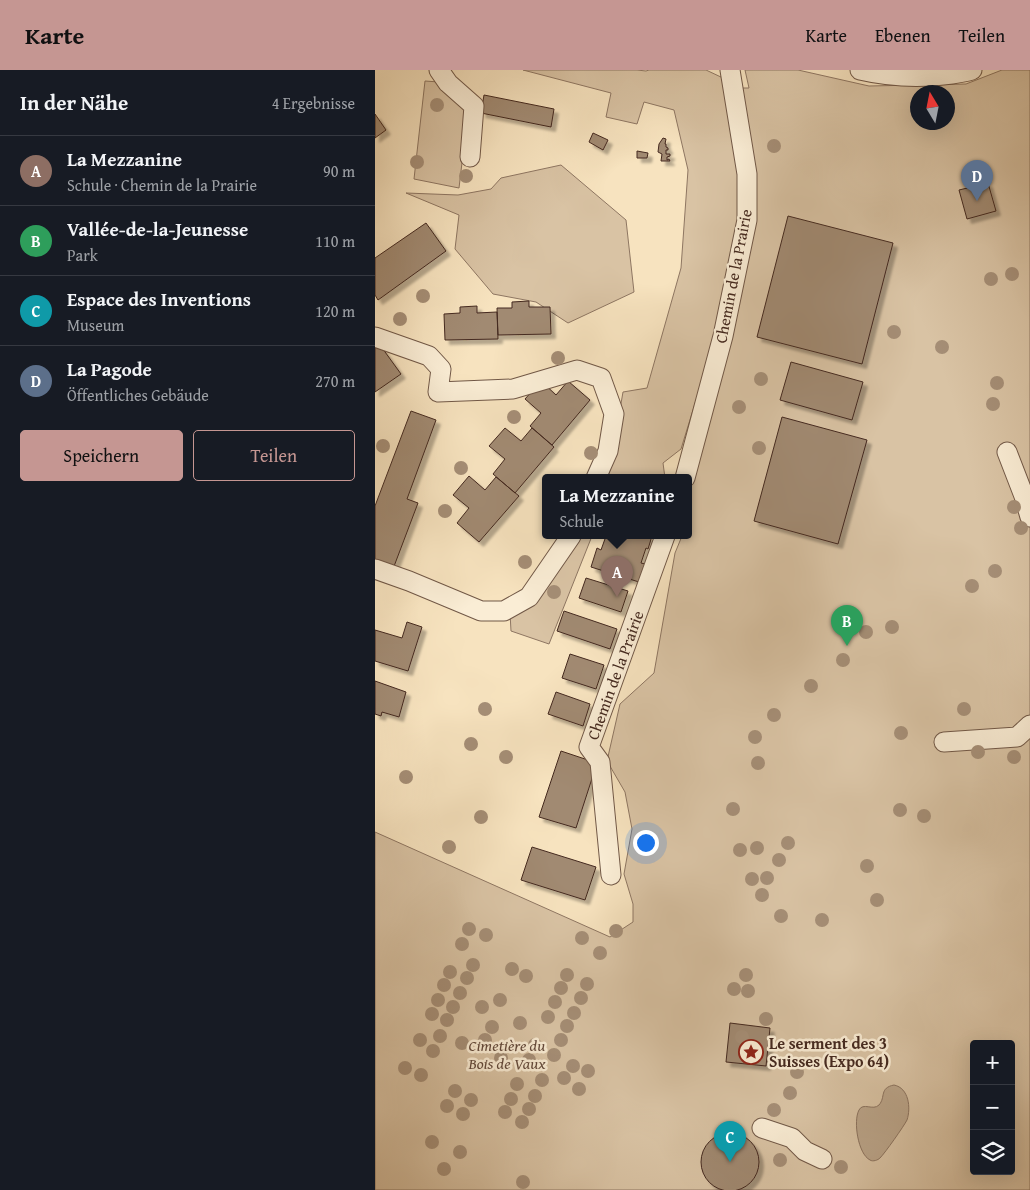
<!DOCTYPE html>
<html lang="de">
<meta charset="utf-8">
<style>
body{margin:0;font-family:"Gentium Book Plus",serif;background:#242831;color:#f1f3f6}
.controls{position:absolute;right:15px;bottom:15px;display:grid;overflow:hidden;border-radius:5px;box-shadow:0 5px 20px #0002}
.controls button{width:45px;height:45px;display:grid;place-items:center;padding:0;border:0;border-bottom:1px solid #363941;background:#171b24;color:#f1f3f6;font:25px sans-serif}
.compass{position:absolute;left:535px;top:15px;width:45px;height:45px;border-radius:50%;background:#171b24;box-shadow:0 5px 20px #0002;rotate:350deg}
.you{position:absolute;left:270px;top:772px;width:18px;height:18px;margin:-12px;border:4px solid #fff;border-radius:50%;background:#1a73e8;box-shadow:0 0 0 8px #1a73e833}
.badge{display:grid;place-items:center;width:32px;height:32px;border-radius:50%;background:#c59692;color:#fff;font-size:16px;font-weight:700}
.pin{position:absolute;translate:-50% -41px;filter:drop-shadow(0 1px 2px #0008)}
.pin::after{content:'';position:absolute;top:26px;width:18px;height:15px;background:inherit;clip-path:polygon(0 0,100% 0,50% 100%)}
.popup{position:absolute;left:167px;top:404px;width:150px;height:65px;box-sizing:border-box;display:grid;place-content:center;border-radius:5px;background:#171b24;filter:drop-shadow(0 1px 4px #0005);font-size:16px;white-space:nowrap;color:#9ea1a6}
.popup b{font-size:19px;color:#f1f3f6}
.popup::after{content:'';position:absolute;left:50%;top:100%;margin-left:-10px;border:10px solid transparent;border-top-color:#171b24}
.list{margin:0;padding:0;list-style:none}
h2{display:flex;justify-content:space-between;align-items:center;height:65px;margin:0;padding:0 20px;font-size:21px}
h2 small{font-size:16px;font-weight:400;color:#9ea1a6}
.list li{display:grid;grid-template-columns:32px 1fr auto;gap:15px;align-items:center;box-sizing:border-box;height:70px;padding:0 20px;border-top:1px solid #363941}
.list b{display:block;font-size:19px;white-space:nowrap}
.list p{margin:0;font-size:16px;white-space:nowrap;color:#9ea1a6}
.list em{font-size:16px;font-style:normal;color:#9ea1a6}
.actions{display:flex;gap:10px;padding:15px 20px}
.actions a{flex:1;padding:11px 0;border:1px solid #c59692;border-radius:5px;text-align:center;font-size:18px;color:#c59692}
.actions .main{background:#c59692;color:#111}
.icon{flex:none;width:28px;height:28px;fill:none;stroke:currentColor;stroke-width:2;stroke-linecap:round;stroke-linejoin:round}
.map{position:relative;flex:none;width:655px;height:1120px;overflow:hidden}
header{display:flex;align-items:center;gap:30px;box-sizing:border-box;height:70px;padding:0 25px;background:#c59692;color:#111}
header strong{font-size:24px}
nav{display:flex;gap:28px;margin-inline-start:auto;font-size:18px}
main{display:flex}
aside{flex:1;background:#171b24}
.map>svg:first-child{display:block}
.green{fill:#d9c3a4;stroke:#8e7662;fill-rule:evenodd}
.water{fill:#baa489;stroke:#8b735f}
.building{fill:#a18a72;stroke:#44291f;filter:url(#shadow)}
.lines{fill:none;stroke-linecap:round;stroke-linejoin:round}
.minor-casing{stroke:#715847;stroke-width:21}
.minor{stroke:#faedd5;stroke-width:19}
.tree{fill:#a58e76}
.labels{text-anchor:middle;stroke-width:5;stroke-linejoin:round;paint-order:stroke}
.street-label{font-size:16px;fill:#44291f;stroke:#faedd5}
.poi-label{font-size:16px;font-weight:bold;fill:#44291f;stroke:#faedd5;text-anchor:start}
.park-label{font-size:16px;font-style:italic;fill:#62483a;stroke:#faedd5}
</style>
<header>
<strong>Karte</strong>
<nav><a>Karte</a><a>Ebenen</a><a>Teilen</a></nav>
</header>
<main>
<aside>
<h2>In der Nähe<small>4 Ergebnisse</small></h2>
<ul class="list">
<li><span class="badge" style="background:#8d6e63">A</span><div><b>La Mezzanine</b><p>Schule · Chemin de la Prairie</p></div><em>90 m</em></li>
<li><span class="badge" style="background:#2e9e5b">B</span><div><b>Vallée-de-la-Jeunesse</b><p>Park</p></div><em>110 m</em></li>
<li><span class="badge" style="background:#0f9aa8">C</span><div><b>Espace des Inventions</b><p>Museum</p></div><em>120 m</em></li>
<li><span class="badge" style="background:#5c6f8a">D</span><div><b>La Pagode</b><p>Öffentliches Gebäude</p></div><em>270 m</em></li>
</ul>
<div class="actions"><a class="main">Speichern</a><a>Teilen</a></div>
</aside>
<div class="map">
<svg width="655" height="1120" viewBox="0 0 655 1120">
<defs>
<filter id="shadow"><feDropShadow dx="4.5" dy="4.5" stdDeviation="1" flood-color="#0004"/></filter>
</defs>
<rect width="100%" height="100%" fill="#f7e3bf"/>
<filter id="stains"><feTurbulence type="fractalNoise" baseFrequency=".004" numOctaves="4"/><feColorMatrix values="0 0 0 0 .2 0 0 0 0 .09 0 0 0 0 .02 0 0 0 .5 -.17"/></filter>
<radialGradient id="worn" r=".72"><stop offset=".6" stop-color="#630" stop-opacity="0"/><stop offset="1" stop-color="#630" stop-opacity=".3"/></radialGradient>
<!-- green -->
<path class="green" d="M148,0H262L271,1L274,0H331L348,8L355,18H374L370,0H423L494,16L591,14L627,0H655V1120H0V762L235,867L258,852V834L249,804L257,759L250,722L232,691L245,634L279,603L300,483L307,466H313V427L327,349L330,301L306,379L288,393L290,408H233L248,322L272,318L306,198L313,100L299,40L269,32L262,54L231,47L236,23ZM542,22H572V52H542ZM599,974H636V1101H599Z
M50,11L64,12L93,42L84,118L39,109Z
M186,95L251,150L259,222L193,253L161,232L118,224L80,179L84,145L31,123L83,125L116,119L126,108Z
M200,466H217L174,574L136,561L135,543Z"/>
<!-- water -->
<path class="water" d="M519,1015C534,1018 536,1038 532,1050C529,1056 510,1083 505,1088C503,1090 498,1092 495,1090C483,1084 478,1051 484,1040C488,1032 498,1041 504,1035C511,1027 504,1018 519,1015Z"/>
<!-- building -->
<path class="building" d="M109,25L179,39L176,57L106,43Z
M0,44L11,60L0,68Z
M218,63L233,70L228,80L214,72Z
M288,68L291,69L290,74H291V77L293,78V80H291V84H295V86L292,87V90L294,89L295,91H286L287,84L283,82L284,74Z
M262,81L273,83L272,88H262Z
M613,113L621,141L592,149L584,120Z
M413,146L518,173L487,294L382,267Z
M51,153L71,181L3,230L0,225V188Z
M154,231V237H175L176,264L123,265L122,238H137V232Z
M102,236V243L122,242L123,269L70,270L69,244L85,243V237Z
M5,275L26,304L0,322V278Z
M416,292L488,312L477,350L405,330Z
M166,311L181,325L193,311L215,330L177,375L155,356L166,343L150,329Z
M36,341L61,350L32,429L43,433L18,499L0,492V436Z
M407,347L492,370L463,474L379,451Z
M130,358L146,371L157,358L179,377L140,423L118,404L130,389L114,376Z
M94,406L110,420L121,407L144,426L104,472L82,453L94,438L78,425Z
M231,466H277L273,479L271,478L266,493L270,494L264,512L216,497L222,478L226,480Z
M211,508L253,521L246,542L204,528Z
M189,541L242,559L235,579L182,561Z
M32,552L47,557L33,601L0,591V560L27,568Z
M195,584L229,595L221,619L187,608Z
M0,611L31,622L24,647L7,642L6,646L0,644Z
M181,622L215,634L208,656L173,644Z
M186,681L222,693L201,758L164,747Z
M157,777L221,797L210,830L146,810Z
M355,953L395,958L391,996L351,992Z
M326 1092a29 29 0 1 1 58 0a29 29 0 1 1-58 0Z"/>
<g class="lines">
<defs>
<path id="minor" d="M64,0L73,13L99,36L95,87
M485,0C515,7 547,8 577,4C584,3 590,2 597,0
M0,267L54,286L66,299L63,322L138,319L202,300L226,308L239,344L233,381L221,408
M632,382L649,426L655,447
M310,408L348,266L372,150V104L355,0
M0,499L34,511L106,541H129L154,527L196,466
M569,672L642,667L655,655
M236,805L225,692L214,677L290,466
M387,1058L417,1068L430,1081L447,1089"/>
</defs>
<!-- minor casing -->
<use href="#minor" class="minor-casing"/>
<!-- minor -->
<use href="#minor" class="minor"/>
</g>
<!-- trees -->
<g class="tree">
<circle cx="62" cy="35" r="7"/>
<circle cx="399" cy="76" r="7"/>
<circle cx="42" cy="92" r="7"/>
<circle cx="91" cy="106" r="7"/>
<circle cx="637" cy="204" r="7"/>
<circle cx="616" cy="209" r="7"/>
<circle cx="48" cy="226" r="7"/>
<circle cx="25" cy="249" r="7"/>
<circle cx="519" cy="262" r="7"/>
<circle cx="567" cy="277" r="7"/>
<circle cx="183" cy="288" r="7"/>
<circle cx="386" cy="309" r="7"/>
<circle cx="622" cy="313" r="7"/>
<circle cx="618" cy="334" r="7"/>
<circle cx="364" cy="337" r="7"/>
<circle cx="139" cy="347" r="7"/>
<circle cx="8" cy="376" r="7"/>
<circle cx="384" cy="378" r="7"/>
<circle cx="216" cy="383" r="7"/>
<circle cx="86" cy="398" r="7"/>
<circle cx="639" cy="437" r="7"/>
<circle cx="70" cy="441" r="7"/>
<circle cx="646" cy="458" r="7"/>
<circle cx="150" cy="492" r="7"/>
<circle cx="620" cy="501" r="7"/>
<circle cx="597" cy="516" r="7"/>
<circle cx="179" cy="522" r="7"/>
<circle cx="472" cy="553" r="7"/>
<circle cx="517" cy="557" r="7"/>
<circle cx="491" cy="562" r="7"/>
<circle cx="468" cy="590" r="7"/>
<circle cx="436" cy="616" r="7"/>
<circle cx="110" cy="639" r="7"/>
<circle cx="589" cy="639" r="7"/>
<circle cx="399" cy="645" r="7"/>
<circle cx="526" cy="663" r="7"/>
<circle cx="380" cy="667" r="7"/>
<circle cx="96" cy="674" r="7"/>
<circle cx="603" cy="682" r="7"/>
<circle cx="131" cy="687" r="7"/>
<circle cx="639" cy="687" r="7"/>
<circle cx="383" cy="693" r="7"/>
<circle cx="31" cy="707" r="7"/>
<circle cx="358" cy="739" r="7"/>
<circle cx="525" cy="740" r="7"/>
<circle cx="549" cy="746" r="7"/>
<circle cx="106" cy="747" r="7"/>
<circle cx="413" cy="773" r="7"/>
<circle cx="74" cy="777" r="7"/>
<circle cx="382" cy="778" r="7"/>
<circle cx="365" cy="780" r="7"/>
<circle cx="404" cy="790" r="7"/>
<circle cx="492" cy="796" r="7"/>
<circle cx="392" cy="808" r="7"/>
<circle cx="377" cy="809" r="7"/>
<circle cx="387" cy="825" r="7"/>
<circle cx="502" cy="830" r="7"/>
<circle cx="406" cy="846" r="7"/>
<circle cx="447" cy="850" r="7"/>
<circle cx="94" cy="859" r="7"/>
<circle cx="241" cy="861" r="7"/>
<circle cx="111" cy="865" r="7"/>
<circle cx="207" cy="868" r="7"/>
<circle cx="87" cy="874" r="7"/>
<circle cx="225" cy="883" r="7"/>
<circle cx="98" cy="895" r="7"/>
<circle cx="137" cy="899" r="7"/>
<circle cx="75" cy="902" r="7"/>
<circle cx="192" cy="905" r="7"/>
<circle cx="371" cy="905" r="7"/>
<circle cx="151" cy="906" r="7"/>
<circle cx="92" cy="908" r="7"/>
<circle cx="212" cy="914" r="7"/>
<circle cx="69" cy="915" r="7"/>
<circle cx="186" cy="918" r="7"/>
<circle cx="359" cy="919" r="7"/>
<circle cx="373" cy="921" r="7"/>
<circle cx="85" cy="923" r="7"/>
<circle cx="206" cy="928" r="7"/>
<circle cx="63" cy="930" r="7"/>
<circle cx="125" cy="930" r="7"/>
<circle cx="180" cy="932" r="7"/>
<circle cx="78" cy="937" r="7"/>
<circle cx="107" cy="937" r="7"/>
<circle cx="199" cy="943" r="7"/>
<circle cx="57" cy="944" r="7"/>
<circle cx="173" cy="947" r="7"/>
<circle cx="391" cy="949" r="7"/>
<circle cx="72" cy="950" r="7"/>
<circle cx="145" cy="953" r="7"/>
<circle cx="192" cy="956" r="7"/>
<circle cx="117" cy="957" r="7"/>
<circle cx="65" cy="966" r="7"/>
<circle cx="367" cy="967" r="7"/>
<circle cx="45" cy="970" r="7"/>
<circle cx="110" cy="970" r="7"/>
<circle cx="186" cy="970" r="7"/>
<circle cx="87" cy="973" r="7"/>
<circle cx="160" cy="975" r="7"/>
<circle cx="58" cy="981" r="7"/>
<circle cx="179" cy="985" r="7"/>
<circle cx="126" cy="988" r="7"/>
<circle cx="154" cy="990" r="7"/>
<circle cx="198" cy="996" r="7"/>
<circle cx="30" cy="998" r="7"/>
<circle cx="213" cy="1001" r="7"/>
<circle cx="422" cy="1002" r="7"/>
<circle cx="46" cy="1005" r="7"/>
<circle cx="189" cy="1008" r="7"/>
<circle cx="167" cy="1010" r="7"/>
<circle cx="142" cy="1014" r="7"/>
<circle cx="204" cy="1019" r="7"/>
<circle cx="80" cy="1021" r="7"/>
<circle cx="415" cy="1023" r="7"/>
<circle cx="160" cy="1026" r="7"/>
<circle cx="136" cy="1029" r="7"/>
<circle cx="96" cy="1030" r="7"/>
<circle cx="72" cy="1036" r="7"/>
<circle cx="154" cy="1039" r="7"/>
<circle cx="399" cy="1040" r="7"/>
<circle cx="130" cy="1042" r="7"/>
<circle cx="88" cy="1044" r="7"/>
<circle cx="147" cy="1052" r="7"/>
<circle cx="57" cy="1072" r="7"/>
<circle cx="85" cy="1082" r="7"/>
<circle cx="405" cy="1090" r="7"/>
<circle cx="466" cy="1097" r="7"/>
<circle cx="69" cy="1099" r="7"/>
<circle cx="148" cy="1112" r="7"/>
</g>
<!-- icons -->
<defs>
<symbol id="sight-ring" viewBox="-11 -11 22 22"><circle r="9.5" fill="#faedd5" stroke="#8f2418" stroke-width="1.5"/><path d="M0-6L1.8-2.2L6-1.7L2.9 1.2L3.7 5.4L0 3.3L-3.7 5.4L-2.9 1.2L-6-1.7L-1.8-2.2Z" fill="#8f2418"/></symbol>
</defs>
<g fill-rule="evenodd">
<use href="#sight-ring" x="362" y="968" width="28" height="28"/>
</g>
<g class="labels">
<!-- street labels -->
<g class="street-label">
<text transform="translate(358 206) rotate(-79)" y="6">Chemin de la Prairie</text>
<text transform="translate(240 605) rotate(-70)" y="6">Chemin de la Prairie</text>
</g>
<!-- poi labels -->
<g class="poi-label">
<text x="394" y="979">Le serment des 3<tspan x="394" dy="18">Suisses (Expo 64)</tspan></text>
</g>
<!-- park labels -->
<g class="park-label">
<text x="132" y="981">Cimetière du<tspan x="132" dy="18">Bois de Vaux</tspan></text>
</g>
</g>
<rect width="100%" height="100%" filter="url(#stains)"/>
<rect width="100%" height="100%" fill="url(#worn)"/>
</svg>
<div class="controls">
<button>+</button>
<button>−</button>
<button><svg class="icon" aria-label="layers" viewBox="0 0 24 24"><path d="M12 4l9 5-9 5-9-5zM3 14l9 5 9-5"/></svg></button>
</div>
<svg class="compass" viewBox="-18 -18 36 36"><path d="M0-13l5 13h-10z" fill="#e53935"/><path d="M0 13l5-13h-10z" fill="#9ea1a6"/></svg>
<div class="you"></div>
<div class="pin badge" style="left:242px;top:527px;background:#8d6e63">A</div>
<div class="popup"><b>La Mezzanine</b>Schule</div>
<div class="pin badge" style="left:472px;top:576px;background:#2e9e5b">B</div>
<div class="pin badge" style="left:355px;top:1092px;background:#0f9aa8">C</div>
<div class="pin badge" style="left:602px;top:131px;background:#5c6f8a">D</div>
</div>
</main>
